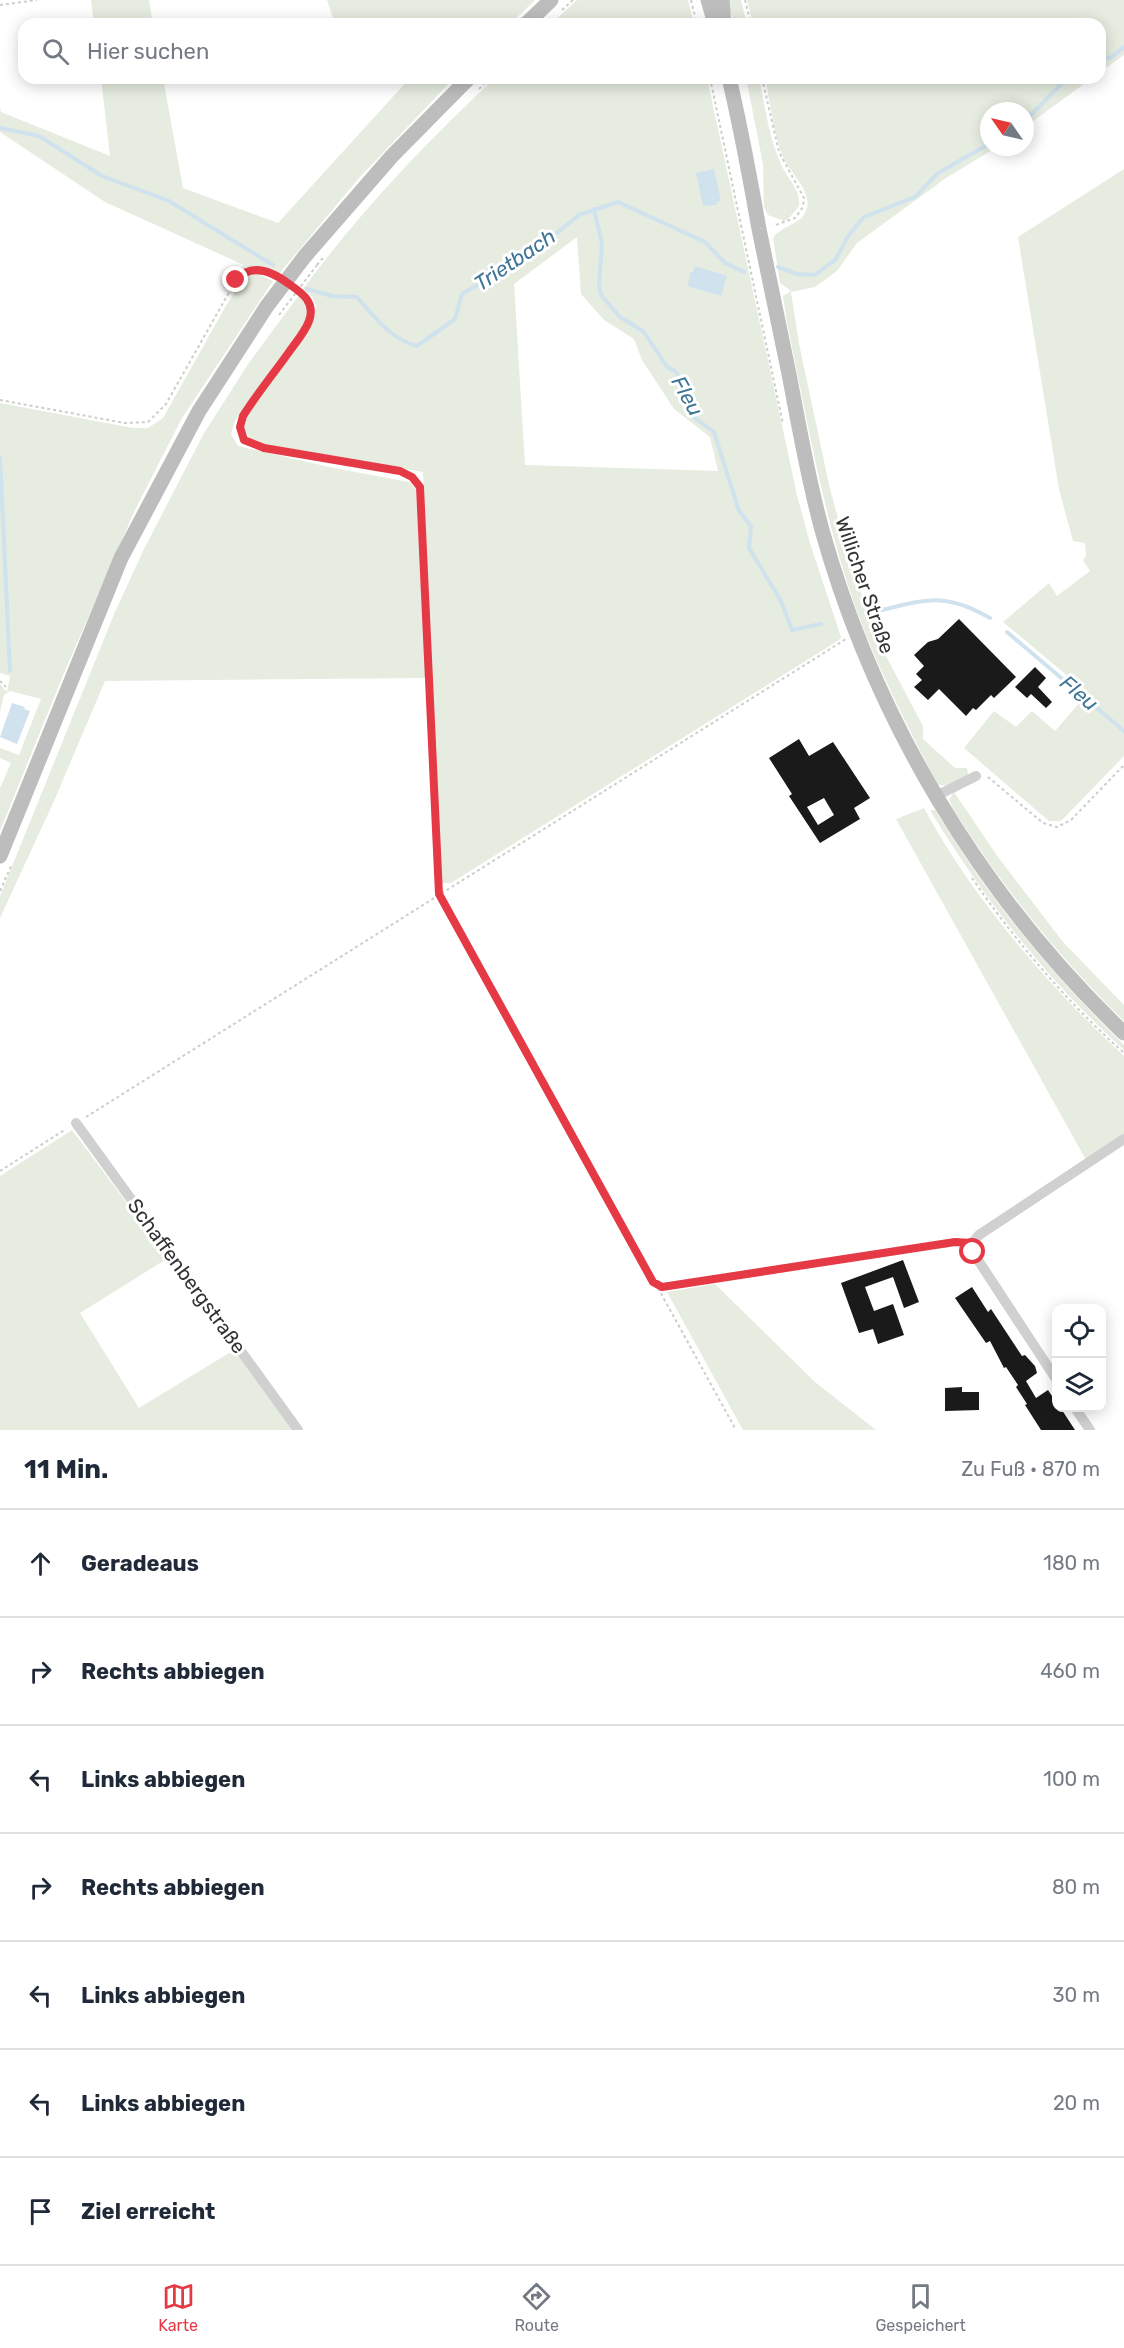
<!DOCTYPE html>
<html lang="de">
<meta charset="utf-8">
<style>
body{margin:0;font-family:Rubik,sans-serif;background:#f2f2f3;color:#1f2937}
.controls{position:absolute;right:18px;bottom:18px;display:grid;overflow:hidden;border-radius:12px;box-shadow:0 3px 15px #0003}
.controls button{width:54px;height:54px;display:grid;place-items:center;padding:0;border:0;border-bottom:2px solid #e0e1e3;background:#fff;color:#1f2937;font:30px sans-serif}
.compass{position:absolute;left:980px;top:102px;width:54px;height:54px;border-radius:50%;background:#fff;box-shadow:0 3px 15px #0003;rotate:304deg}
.stop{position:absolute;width:18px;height:18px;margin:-14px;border:4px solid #e63946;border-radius:50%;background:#fff}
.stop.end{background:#e63946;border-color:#fff;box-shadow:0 2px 6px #0008}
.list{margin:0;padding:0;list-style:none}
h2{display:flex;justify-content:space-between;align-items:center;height:78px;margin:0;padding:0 24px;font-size:26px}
h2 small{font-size:20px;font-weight:400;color:#747a83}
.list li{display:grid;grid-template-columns:39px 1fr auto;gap:18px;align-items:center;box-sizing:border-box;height:108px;padding:0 24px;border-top:2px solid #e0e1e3}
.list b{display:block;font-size:22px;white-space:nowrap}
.list em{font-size:20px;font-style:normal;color:#747a83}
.icon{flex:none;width:33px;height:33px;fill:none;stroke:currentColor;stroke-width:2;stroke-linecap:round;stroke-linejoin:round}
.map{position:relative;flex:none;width:1124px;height:1430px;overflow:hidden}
.search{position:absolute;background:#fff;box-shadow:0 3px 15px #0003;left:18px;right:18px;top:18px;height:66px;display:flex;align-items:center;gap:15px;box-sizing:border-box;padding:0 21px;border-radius:18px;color:#747a83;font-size:22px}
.sheet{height:834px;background:#fff}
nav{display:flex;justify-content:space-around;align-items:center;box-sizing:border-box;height:84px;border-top:2px solid #e0e1e3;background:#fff;font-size:16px;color:#747a83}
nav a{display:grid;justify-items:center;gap:3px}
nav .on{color:#e63946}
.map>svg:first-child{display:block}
.green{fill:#e6ecdf;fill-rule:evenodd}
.water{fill:#cfe2ee}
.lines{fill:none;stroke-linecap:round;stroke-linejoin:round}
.stream{stroke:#cfe2ee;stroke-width:4}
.building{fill:#1a1a1a;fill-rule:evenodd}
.path{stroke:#cdcdcd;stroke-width:2;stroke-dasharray:3 3;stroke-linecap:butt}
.lane{stroke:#d0d0d0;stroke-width:5}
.street{stroke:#d0d0d0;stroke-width:10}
.secondary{stroke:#bdbdbd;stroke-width:15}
.path-bridge{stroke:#cdcdcd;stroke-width:2;stroke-dasharray:3 3;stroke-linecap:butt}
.secondary-bridge{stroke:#bdbdbd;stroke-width:15}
.route{stroke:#e63946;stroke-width:8}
.labels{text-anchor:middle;stroke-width:6;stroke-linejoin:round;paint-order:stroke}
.street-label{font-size:20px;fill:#333;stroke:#fff}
.water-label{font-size:21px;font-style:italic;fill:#3f7597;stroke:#fff}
</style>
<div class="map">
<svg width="1124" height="1430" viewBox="0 0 1124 1430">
<rect width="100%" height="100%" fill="#fff"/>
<!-- green -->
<path class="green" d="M91,0H149L153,24H94Z
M327,0H535L510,24H399L398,20L374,24H335Z
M577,0H688L694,24H551Z
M727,0H741L747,24H734Z
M747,0H1124V55L1100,72V24H753Z
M101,78H163L183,188L278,223L410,78H454L359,178L279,274L262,267L242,268L244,265L105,202L0,132V108L1,112L110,156Z
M495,78H707L797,495L809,540L841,637L839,640L451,883H441L423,472L268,446L250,438L244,429L247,416L311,326L316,306L311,295L303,289C360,212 425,143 495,78ZM577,237L581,294L604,320L634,339L642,360L674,409L710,437L718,471L525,465L514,284Z
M746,78H759C765,106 769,138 781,164C787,179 801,189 799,206L789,218L784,221L768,215L764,207L763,164Z
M765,78H1092L1025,127V111H989V147H997L946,178L857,243L837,271L815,287L791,292L799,344L830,489L847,551L877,639L923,726V739L955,768H967L968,774C959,782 948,788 937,784C908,726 877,668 855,606C823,515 807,418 787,323L783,296L791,291L780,283L773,238C781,226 799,225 805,213C815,194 792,175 784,159C773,135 771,104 765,78Z
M1124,169V756L1064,818L1060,821H1049L964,748L994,711L1016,727L1032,711L1055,731L1088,693L1003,622L1049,583L1057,596L1090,571L1083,560L1086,556L1085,543L1073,541L1059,489L1018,237Z
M255,273L273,281L182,418L135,510L64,673L0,831V788L11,763L0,758V748L19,755L41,699L10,691L4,695L0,712V684L7,692L10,676L0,673V403L133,428H148L163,418L227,304L244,279Z
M299,295L307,304V320L235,421L231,434L238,446L334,468L409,482L416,489L426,678L105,681L54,801L0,918V896L115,612L144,549L203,435L248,364Z
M954,792L998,857L1063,942L1124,1005V1021C1060,958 1003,888 955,812L949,800Z
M924,808C973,899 1048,986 1124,1056V1134L1086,1160L896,819Z
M930,810H935C953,838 971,867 991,894C1031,948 1076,998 1124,1045V1050C1048,981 983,898 930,810Z
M72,1130L168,1258L80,1313L139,1408L234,1350L292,1430H0V1176Z
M715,1284L815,1382L876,1430H743L667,1292Z"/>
<!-- water -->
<path class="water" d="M714,169L721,201L716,202L717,205L703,206L696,173Z
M695,266L727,276L721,296L688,286L690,272H693Z
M12,703L25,707L24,709L30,711L17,744L0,737Z"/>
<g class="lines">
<!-- stream -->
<path class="stream" d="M1100,60L1112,57L1124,47
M1025,121L1067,78
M0,128L39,136L102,176L169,201L273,265
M594,209L602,244L599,284L601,295L619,316L644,332L667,367L675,371L685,386L688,408L695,418L714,432L739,511L751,526L749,548L781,601L792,630L821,624
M778,267L797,274L815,275L836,259L848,236L864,217L915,197L938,173L989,144
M307,289L332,296L357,297C374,316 390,339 417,346L455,319L462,294L532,253L579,215L618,202L705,242L725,263L744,272
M0,458L10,671
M873,612C923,601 942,590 990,618
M1007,632L1124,731"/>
</g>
<!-- building -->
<path class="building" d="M959,619L1016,677L994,698L991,695L976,710L973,708L966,716L939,689L928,700L914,687L922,680L916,674L924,666L914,655L928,642L938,639Z
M1035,667L1046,678L1038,687L1052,702L1046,708L1031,694L1027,698L1015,687Z
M799,739L809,756L833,742L870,798L854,808L860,819L820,843L789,796L792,794L769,758ZM824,798L834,815L818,825L807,807Z
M903,1260L919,1302L904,1308L893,1277L865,1287L874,1311L893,1304L904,1335L878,1344L873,1329L859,1333L841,1283Z
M972,1287L988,1312L991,1309L1022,1356L1025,1355L1035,1366L1037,1373L1026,1381L1036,1398L1048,1390L1056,1402V1407H1060L1075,1430H1041L1025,1405L1027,1404L1016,1387L1018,1385L1006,1367L1004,1368L990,1341L986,1343L955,1298Z
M962,1387V1392H979V1410L945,1411V1388Z"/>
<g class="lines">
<!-- path -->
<path class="path" d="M691,0L697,24
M745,0L751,24
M0,5L37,0
M562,10L573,0
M710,78L783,424
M762,78L779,152L804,198L803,207L795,218L773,226
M479,89L490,78
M317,265L323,258
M295,288C302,293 308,297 310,305C319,336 237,400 240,432L249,443L264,448L400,471L412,477L420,487L439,894L651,1279L657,1286L662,1287L937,1246
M0,400L125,423L148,422L166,404L236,280C246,269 260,268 274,273
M0,681L6,687
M988,777L1043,823L1057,827L1071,820L1124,765
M972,878C1016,942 1066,1001 1124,1053
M0,891L11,866
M86,1117L846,639
M0,1171L66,1129
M658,1288L736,1430"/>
<!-- lane -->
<path class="lane" d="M945,1245L958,1242L972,1243"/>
<!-- street -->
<path class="street" d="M936,796L976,776
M76,1123L298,1430
M1056,1379L976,1257L972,1243L979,1235L1124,1139
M1075,1408L1090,1430"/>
<!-- secondary -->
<path class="secondary" d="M708,0L715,24
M722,0L724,24
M526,24L551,0
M729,78C741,128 750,178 759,229C769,277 779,326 789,374C799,426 808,479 822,530C875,720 981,896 1124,1033
M305,256L392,156L469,78
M0,856L121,558L199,411L267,306"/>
<!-- path-bridge -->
<path class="path-bridge" d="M279,315L317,265"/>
<!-- secondary-bridge -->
<path class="secondary-bridge" d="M267,306L305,256"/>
</g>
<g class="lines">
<!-- route -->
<path class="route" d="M236,280C252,262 273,272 289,284C302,293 316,302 309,321C305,332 296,342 289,352C274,373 257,394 243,416L240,427L244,440L264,448L400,471L412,477L420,487L439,894L653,1282L662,1287L955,1242L972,1243L973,1252"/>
</g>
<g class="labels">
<!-- street labels -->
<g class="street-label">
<text transform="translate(865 585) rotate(71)" y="7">Willicher Straße</text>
<text transform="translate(187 1276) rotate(54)" y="7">Schaffenbergstraße</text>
</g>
<!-- water labels -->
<g class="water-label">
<text transform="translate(515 260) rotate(-34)" y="7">Trietbach</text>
<text transform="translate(687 396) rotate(61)" y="7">Fleu</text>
<text transform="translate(1079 693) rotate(40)" y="7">Fleu</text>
</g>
</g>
</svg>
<div class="controls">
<button><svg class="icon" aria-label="locate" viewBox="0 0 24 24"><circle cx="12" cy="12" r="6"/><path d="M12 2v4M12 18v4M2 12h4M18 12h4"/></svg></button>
<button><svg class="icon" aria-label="layers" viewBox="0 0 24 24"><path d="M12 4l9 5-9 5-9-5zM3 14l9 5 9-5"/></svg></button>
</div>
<svg class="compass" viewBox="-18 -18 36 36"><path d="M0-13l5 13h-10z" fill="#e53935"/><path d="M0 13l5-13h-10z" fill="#747a83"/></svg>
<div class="stop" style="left:973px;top:1252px"></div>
<div class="stop end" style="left:236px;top:280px"></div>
<div class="search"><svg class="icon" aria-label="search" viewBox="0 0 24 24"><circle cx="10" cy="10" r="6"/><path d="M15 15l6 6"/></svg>Hier suchen</div>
</div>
<section class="sheet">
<h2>11 Min.<small>Zu Fuß · 870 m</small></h2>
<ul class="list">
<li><svg class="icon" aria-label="ahead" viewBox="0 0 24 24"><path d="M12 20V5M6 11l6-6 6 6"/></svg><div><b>Geradeaus</b></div><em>180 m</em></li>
<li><svg class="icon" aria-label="right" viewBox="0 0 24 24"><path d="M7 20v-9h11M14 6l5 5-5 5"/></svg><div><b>Rechts abbiegen</b></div><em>460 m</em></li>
<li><svg class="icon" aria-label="left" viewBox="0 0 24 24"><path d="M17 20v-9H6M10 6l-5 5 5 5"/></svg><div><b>Links abbiegen</b></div><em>100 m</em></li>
<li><svg class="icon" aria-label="right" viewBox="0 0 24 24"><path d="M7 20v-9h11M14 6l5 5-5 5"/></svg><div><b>Rechts abbiegen</b></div><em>80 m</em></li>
<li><svg class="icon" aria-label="left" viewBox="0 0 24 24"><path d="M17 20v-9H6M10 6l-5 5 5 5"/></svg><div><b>Links abbiegen</b></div><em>30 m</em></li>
<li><svg class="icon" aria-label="left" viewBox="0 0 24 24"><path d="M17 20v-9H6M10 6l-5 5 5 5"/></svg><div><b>Links abbiegen</b></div><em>20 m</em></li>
<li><svg class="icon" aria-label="arrive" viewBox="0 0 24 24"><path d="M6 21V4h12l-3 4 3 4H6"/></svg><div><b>Ziel erreicht</b></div></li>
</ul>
</section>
<nav>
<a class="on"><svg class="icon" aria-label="map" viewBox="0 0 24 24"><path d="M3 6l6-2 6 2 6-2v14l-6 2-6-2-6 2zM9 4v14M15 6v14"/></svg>Karte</a>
<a><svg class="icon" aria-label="directions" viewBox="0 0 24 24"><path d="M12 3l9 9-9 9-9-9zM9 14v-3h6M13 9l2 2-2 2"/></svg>Route</a>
<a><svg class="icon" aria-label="saved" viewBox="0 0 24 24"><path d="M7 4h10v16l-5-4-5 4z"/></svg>Gespeichert</a>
</nav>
